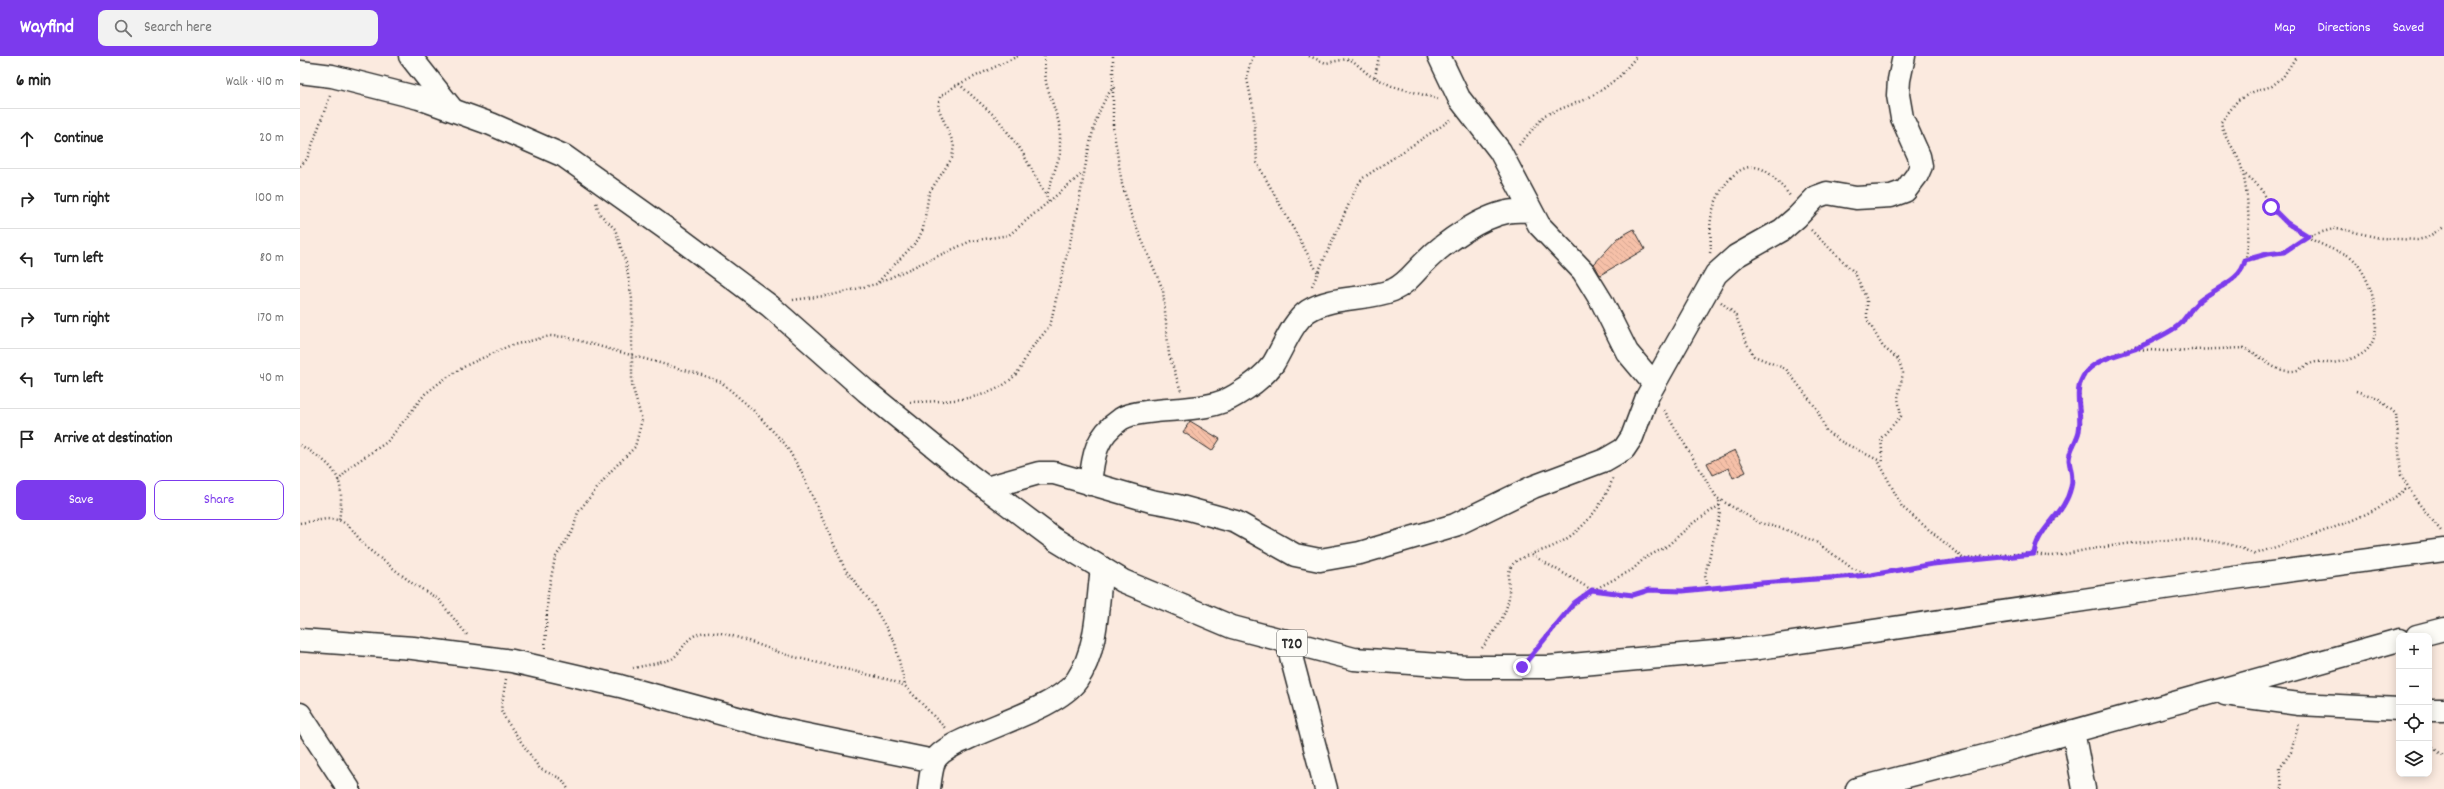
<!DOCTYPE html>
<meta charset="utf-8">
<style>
body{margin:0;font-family:Dekko,sans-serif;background:#f2f2f2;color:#222}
.controls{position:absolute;right:12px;bottom:12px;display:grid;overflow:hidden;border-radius:8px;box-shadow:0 2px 10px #0003}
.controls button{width:36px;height:36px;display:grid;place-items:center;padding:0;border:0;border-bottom:1px solid #e0e0e0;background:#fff;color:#222;font:20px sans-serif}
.stop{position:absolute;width:12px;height:12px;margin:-9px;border:3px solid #7c3aed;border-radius:50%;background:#fff}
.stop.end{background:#7c3aed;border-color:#fff;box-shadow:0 1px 4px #0008}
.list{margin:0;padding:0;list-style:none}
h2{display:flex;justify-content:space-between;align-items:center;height:52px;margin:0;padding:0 16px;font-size:17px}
h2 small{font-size:13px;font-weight:400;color:#767676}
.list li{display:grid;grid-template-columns:26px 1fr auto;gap:12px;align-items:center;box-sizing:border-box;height:60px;padding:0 16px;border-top:1px solid #e0e0e0}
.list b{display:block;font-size:15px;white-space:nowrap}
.list em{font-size:13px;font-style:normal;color:#767676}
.actions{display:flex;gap:8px;padding:12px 16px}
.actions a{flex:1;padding:9px 0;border:1px solid #7c3aed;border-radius:8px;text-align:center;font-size:14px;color:#7c3aed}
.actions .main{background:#7c3aed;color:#fff}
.icon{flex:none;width:22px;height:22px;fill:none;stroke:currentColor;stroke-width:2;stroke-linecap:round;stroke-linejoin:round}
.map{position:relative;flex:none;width:2144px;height:733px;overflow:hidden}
header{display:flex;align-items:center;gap:24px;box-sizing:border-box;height:56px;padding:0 20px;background:#7c3aed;color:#fff}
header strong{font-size:19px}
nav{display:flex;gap:22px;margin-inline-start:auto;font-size:14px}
.search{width:280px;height:36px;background:#f2f2f2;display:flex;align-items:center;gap:10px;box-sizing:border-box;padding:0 14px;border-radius:8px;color:#767676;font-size:15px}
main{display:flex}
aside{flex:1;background:#fff}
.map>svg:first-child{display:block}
.building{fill:url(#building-back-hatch);stroke:#2b2b2b}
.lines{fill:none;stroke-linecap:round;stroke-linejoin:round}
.minor-casing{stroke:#2b2b2b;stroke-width:25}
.major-casing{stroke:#2b2b2b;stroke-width:25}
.path{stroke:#2b2b2b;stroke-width:2.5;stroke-dasharray:1 3;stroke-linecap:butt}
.minor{stroke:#fdfcf7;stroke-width:22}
.major{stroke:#fdfcf7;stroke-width:22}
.route{stroke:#7c3aed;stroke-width:5}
.labels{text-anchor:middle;stroke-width:4;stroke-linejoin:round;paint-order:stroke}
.shield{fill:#fdfcf7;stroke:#6a6a68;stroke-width:1}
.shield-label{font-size:15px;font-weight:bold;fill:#2b2b2b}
</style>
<header>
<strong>Wayfind</strong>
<div class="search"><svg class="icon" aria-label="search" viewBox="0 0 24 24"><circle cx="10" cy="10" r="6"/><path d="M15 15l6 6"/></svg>Search here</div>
<nav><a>Map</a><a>Directions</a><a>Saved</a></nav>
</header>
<main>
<aside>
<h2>6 min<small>Walk · 410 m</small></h2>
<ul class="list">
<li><svg class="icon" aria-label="ahead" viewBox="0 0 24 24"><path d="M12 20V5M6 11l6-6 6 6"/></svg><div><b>Continue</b></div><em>20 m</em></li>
<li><svg class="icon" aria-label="right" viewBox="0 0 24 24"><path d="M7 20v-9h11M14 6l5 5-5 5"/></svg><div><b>Turn right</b></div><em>100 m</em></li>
<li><svg class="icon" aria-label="left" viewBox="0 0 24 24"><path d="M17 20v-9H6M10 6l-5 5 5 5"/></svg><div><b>Turn left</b></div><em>80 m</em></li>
<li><svg class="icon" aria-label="right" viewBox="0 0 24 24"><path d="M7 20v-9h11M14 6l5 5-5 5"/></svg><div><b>Turn right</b></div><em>170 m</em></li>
<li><svg class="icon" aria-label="left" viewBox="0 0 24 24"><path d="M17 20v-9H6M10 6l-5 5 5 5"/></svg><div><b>Turn left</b></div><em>40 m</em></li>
<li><svg class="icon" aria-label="arrive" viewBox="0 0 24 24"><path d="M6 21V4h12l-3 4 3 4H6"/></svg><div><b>Arrive at destination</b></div></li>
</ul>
<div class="actions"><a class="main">Save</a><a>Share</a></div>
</aside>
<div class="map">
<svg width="2144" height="733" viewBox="0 0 2144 733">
<defs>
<pattern id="building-back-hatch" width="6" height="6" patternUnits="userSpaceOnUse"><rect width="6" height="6" fill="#f6c0a8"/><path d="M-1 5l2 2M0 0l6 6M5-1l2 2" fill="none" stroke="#d3a591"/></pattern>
</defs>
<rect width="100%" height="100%" fill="#fbeadf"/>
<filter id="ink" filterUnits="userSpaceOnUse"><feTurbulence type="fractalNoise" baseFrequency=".025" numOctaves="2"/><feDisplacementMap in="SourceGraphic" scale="8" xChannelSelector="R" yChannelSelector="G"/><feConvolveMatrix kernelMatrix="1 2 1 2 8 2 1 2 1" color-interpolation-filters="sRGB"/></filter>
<g filter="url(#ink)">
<!-- building -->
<path class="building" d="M1334,173L1345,193L1300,219L1294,208L1318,182Z
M890,365L920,383L912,395L883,376Z
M1435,394L1446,416L1433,422L1429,412L1413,419L1407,407Z"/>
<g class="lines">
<defs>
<path id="minor" d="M110,0L152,53
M1139,0L1159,42L1200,95L1239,169L1283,215L1302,246L1327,296L1354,328
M790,428C793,399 796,380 821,363C828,358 839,357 847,356C876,352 911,355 936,339C948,332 964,320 973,308C983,292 992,266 1008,255C1033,239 1066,245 1093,234C1107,228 1116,214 1127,204C1145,186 1181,161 1207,156C1214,154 1223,155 1231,155
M686,432L739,417H754L851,445L878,450L936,466L995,499L1020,504L1060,497L1155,469L1233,431L1305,404L1324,393L1332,381L1347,341L1416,218L1436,200L1482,174L1497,161L1516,141L1527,137L1556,142L1591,140L1605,135L1617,119L1621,110L1619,100L1602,62L1598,39L1599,24L1604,0
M2117,580L2144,573
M0,584L113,592L212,605L320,630L478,673L634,705
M987,585L1026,733
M1925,638L1999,648L2099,653
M2129,654H2144
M0,658L49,733
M1773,675L1784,733
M629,733C630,725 631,714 634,706C644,680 753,659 777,624C798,593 797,548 802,512
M1557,733L1696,697L2099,584"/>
<path id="major" d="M0,16L32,20L119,42L191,68L264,100L375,179L470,250L566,335L669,419L754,483L823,525L932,571L1054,603L1167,611H1249L1459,592L1911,525L2144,494"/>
</defs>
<!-- minor casing -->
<use href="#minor" class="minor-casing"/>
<!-- major casing -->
<use href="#major" class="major-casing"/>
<!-- path -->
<path class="path" d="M744,0L746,27L760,70V98L747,139
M813,0V71L822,128L831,158L863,234L869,299L881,335
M953,0L948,15L947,23L953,51L957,107L1018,217
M1009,0L1026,7L1047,3L1053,5L1069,19L1092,30L1138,43
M1075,21L1079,0
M659,28L697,62L721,94L750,147
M1219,89L1245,59L1286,43L1303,33L1319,21L1337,0
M0,110L7,103L30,40
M1511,174L1555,217L1567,244V263L1583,291L1598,303L1603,317L1598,342L1601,360L1581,382L1583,408
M1410,197C1412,184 1409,174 1411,163C1413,143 1434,104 1459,112C1470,115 1484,132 1491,141
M1945,205L1967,198L1984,196L2008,180L2037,172L2080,182L2117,184L2126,182L2144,171
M578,226L618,184L623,173L629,137L652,102L654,89L638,51L640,41L655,30L718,0
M1012,230L1057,130L1063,122L1152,63
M493,244L532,239L576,228L671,185L709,179L783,117
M1421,246L1435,258L1447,288L1454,300L1486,313L1517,353L1526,375L1540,385L1578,404L1602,451L1665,504
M1835,293L1865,295L1944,292C1961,298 1969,314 1989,315C2001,316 2006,307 2017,306C2021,305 2025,307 2029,307C2038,307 2059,302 2066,295C2087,275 2072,222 2053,203C2047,197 2040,197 2032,193C2017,187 1999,177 1987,167C1969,153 1964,129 1944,118
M2056,335L2078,342L2096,358L2101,419L2116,444L2141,475
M610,346C645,345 693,346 717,317C723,310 725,300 731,293C738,283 746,277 751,266C759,227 770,189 778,151C785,118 791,53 815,30
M1364,354L1417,442L1460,467L1484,473L1516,486L1552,512L1571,519C1624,511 1679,497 1734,498C1739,498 1744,500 1749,500C1763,500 1777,495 1791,493C1839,486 1912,473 1955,499
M0,389C36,410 46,421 39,464
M38,425L51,410L87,386L125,338L143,324L167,309L209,290L250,280L266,281L399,318L421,326L452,353L485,388L501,415L545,513L573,549L595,587L605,630
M0,467L27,463L39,464L48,469L67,492L112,527L138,543L168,580
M1734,498C1737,478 1744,478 1755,463C1762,454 1768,442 1771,431C1774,421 1770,413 1769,404C1769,394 1777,385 1779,376C1784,355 1772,336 1786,317C1798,300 1834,293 1853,284C1863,278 1875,274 1884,265C1889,260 1892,251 1898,246C1910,236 1928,230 1938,219C1955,201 1948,135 1942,113C1938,96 1924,83 1921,66L1938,44L1953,36L1972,30L1983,21L1996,1
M1955,498C2006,480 2065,467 2107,432
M1232,499L1292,534L1333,539L1349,534L1383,535L1563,518
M1408,532L1405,519L1420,457L1419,444
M1238,591L1282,540L1332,514L1345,502L1366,491L1393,467L1420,449
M245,592L248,537L255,502L273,474L278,456L311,415L335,391L342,364L332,329V243L326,207L315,173L299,157L296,146
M1182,592C1194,577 1206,560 1209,541C1210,530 1205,518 1213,508C1220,500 1239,496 1249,492C1279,480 1302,452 1313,422
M333,612C339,611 370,605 373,602C386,592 385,578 408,576C425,574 468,593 487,599C521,608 555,615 590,624L605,630L645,672
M206,623L201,654L206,664L240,713L262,723L268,733
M2129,689L2144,700
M1982,733L1980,712L1991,696L1999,666"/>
<!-- minor -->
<use href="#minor" class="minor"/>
<!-- major -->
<use href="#major" class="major"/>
</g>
</g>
<g class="lines" filter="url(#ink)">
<!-- route -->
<path class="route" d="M1222,611L1274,547L1292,534L1333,539L1349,534L1383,535L1461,527L1571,519L1633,508L1734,498C1738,470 1764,461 1771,431C1774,421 1770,413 1769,404C1769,394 1777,385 1779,375C1783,355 1771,335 1786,316C1798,302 1819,299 1835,293C1848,287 1863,280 1875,272C1885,266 1888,255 1897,247C1911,233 1942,226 1945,204L1967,198L1984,196L2008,180L1987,167L1971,151"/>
</g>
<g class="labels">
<!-- shield labels -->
<rect class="shield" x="977" y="574" width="30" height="26" rx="3"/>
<g class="shield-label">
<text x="992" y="592">T20</text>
</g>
</g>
</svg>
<div class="controls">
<button>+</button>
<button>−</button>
<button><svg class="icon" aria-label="locate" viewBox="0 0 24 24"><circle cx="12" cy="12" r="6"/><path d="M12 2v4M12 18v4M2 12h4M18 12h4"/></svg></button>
<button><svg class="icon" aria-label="layers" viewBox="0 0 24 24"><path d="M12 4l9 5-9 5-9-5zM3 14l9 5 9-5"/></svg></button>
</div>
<div class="stop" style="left:1971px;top:151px"></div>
<div class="stop end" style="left:1222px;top:611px"></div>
</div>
</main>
